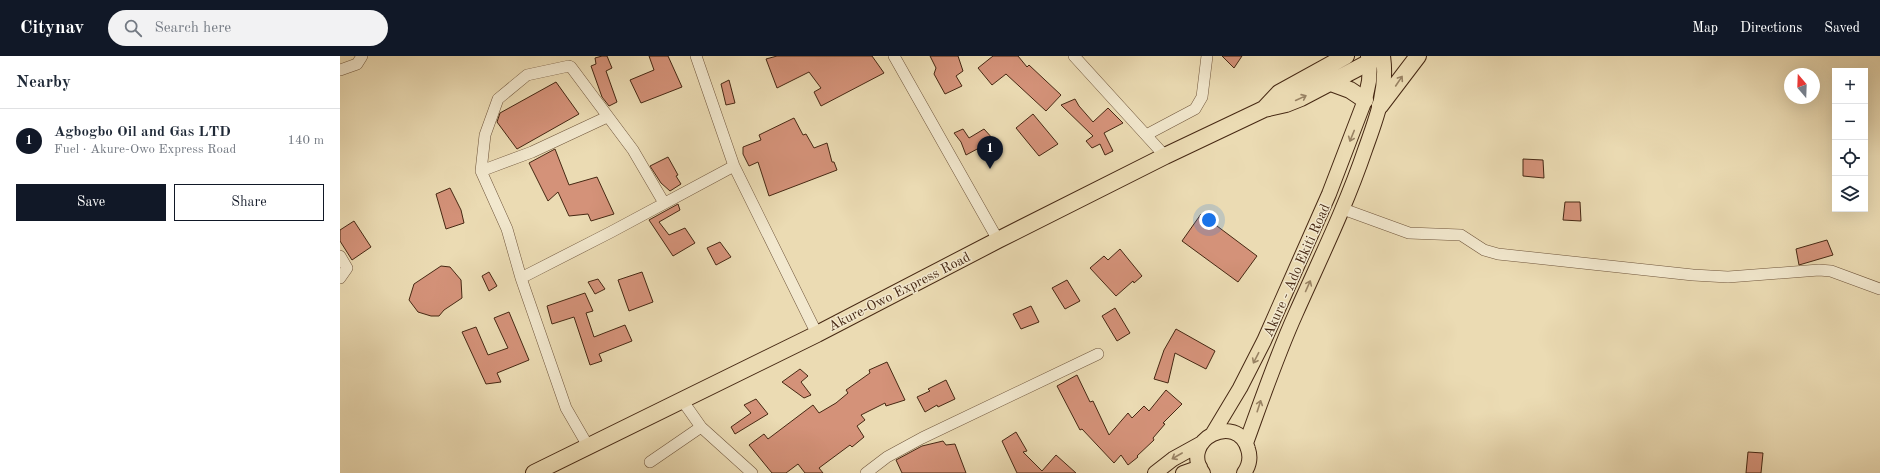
<!DOCTYPE html>
<meta charset="utf-8">
<style>
body{margin:0;font-family:"Old Standard TT",serif;background:#f2f2f3;color:#1f2937}
.controls{position:absolute;right:12px;top:12px;display:grid;overflow:hidden;border-radius:0px;box-shadow:0 4px 16px #0002}
.controls button{width:36px;height:36px;display:grid;place-items:center;padding:0;border:0;border-bottom:1px solid #e0e1e3;background:#fff;color:#1f2937;font:20px sans-serif}
.compass{position:absolute;left:1444px;top:12px;width:36px;height:36px;border-radius:50%;background:#fff;box-shadow:0 4px 16px #0002;rotate:341deg}
.you{position:absolute;left:869px;top:164px;width:14px;height:14px;margin:-10px;border:3px solid #fff;border-radius:50%;background:#1a73e8;box-shadow:0 0 0 6px #1a73e833}
.badge{display:grid;place-items:center;width:26px;height:26px;border-radius:50%;background:#111827;color:#fff;font-size:13px;font-weight:700}
.pin{position:absolute;translate:-50% -33px;filter:drop-shadow(0 1px 2px #0008)}
.pin::after{content:'';position:absolute;top:21px;width:14px;height:12px;background:inherit;clip-path:polygon(0 0,100% 0,50% 100%)}
.list{margin:0;padding:0;list-style:none}
h2{display:flex;justify-content:space-between;align-items:center;height:52px;margin:0;padding:0 16px;font-size:17px}
h2 small{font-size:13px;font-weight:400;color:#747a83}
.list li{display:grid;grid-template-columns:26px 1fr auto;gap:12px;align-items:center;box-sizing:border-box;height:64px;padding:0 16px;border-top:1px solid #e0e1e3}
.list b{display:block;font-size:15px;white-space:nowrap}
.list p{margin:0;font-size:13px;white-space:nowrap;color:#747a83}
.list em{font-size:13px;font-style:normal;color:#747a83}
.actions{display:flex;gap:8px;padding:12px 16px}
.actions a{flex:1;padding:9px 0;border:1px solid #111827;border-radius:0px;text-align:center;font-size:14px;color:#111827}
.actions .main{background:#111827;color:#fff}
.icon{flex:none;width:22px;height:22px;fill:none;stroke:currentColor;stroke-width:2;stroke-linecap:round;stroke-linejoin:round}
.map{position:relative;flex:none;width:1540px;height:417px;overflow:hidden}
header{display:flex;align-items:center;gap:24px;box-sizing:border-box;height:56px;padding:0 20px;background:#111827;color:#fff}
header strong{font-size:19px}
nav{display:flex;gap:22px;margin-inline-start:auto;font-size:14px}
.search{width:280px;height:36px;background:#f2f2f3;display:flex;align-items:center;gap:10px;box-sizing:border-box;padding:0 14px;border-radius:22px;color:#747a83;font-size:15px}
main{display:flex}
aside{flex:1;background:#fff}
.map>svg:first-child{display:block}
.building{fill:#d49279;stroke:#462813}
.lines{fill:none;stroke-linecap:round;stroke-linejoin:round}
.minor-casing{stroke:#6f553b;stroke-width:12}
.major-casing{stroke:#462813;stroke-width:16}
.highway-casing{stroke:#462813;stroke-width:18}
.minor{stroke:#f2e8ce;stroke-width:11}
.major{stroke:#ebdbb3;stroke-width:14}
.highway{stroke:#ebdbb3;stroke-width:16}
.oneway{stroke:#988263}
.labels{text-anchor:middle;stroke-width:3;stroke-linejoin:round;paint-order:stroke}
.street-label{font-size:14px;fill:#462813;stroke:#f2e8ce}
</style>
<header>
<strong>Citynav</strong>
<div class="search"><svg class="icon" aria-label="search" viewBox="0 0 24 24"><circle cx="10" cy="10" r="6"/><path d="M15 15l6 6"/></svg>Search here</div>
<nav><a>Map</a><a>Directions</a><a>Saved</a></nav>
</header>
<main>
<aside>
<h2>Nearby<small></small></h2>
<ul class="list">
<li><span class="badge">1</span><div><b>Agbogbo Oil and Gas LTD</b><p>Fuel · Akure-Owo Express Road</p></div><em>140 m</em></li>
</ul>
<div class="actions"><a class="main">Save</a><a>Share</a></div>
</aside>
<div class="map">
<svg width="1540" height="417" viewBox="0 0 1540 417">
<rect width="100%" height="100%" fill="#ebdbb3"/>
<filter id="stains"><feTurbulence type="fractalNoise" baseFrequency=".005" numOctaves="4"/><feColorMatrix values="0 0 0 0 .2 0 0 0 0 .09 0 0 0 0 .02 0 0 0 .5 -.17"/></filter>
<radialGradient id="worn" r=".72"><stop offset=".6" stop-color="#630" stop-opacity="0"/><stop offset="1" stop-color="#630" stop-opacity=".3"/></radialGradient>
<!-- building -->
<path class="building" d="M262,0H267L272,12L266,15L277,46L269,50L262,41L251,10L256,8L255,2Z
M309,0H328L342,31L301,47L290,24L314,14Z
M437,0H532L544,17L481,50L474,36L481,32L469,16L437,32L426,3Z
M590,0H618L623,15L616,20L622,30L605,38L594,18L596,12Z
M653,0H678L687,11L689,9L721,39L706,55L666,18L652,29L638,12Z
M882,0H902L894,12Z
M389,24L395,47L386,49L381,28Z
M216,26L239,58L177,93L157,66L160,57Z
M735,43L739,50L753,66L768,52L783,67L764,77L773,95L765,99L760,88L752,92L746,85L753,80L721,49Z
M693,58L718,88L699,100L676,72Z
M454,62L463,79L466,78L474,92L487,87L492,106H494L497,114L429,140L418,106L409,110L403,98V91L421,84L419,79Z
M623,73L629,82L644,73L654,84L626,99L621,86L614,77Z
M215,93L229,129L257,121L274,158L251,165L248,158L229,160L218,136L208,145L189,107Z
M328,101L338,119L336,120L341,128L330,135L321,127L310,110Z
M1183,103L1203,104L1204,122L1183,120Z
M110,132L121,154L124,167L106,173L96,138Z
M1225,146H1240L1241,165L1223,164Z
M338,148L340,154L319,166L329,179L345,172L355,187L333,200L309,164Z
M861,158L917,200L898,226L842,185Z
M14,165L31,191L12,204L0,185V174Z
M1487,184L1493,199L1459,209L1456,193Z
M380,186L391,201L376,209L367,192Z
M780,193L802,220L794,227L793,225L776,240L750,212L764,200L768,204Z
M101,210L110,211L121,224L122,242L104,254L99,260H91L78,256L69,244L74,228Z
M149,216L157,230L149,235L142,220Z
M302,216L313,246L289,255L278,224Z
M258,223L265,233L255,238L248,226Z
M727,224L740,245L725,253L712,232Z
M245,237L253,255L246,257L254,281L285,269L292,285L259,298L262,305L250,309L234,261L212,268L207,250Z
M691,250L699,266L681,273L673,258Z
M775,252L790,277L777,285L762,260Z
M169,256L189,304L157,317L161,326L146,328L122,276L136,271L148,299L168,292L154,262Z
M836,273L875,295L866,313L835,297L828,327L814,323L824,294Z
M547,306L565,344L546,350L545,347L521,359L525,364L517,370L524,381L512,391L510,389L479,412L483,417H465L458,408L446,417H432L409,389L424,378L428,383L473,349L479,357L496,347L508,337L506,334L530,317L529,314Z
M460,313L468,320L461,326L471,339L464,342L442,326Z
M737,319L750,346L753,345L769,379L788,357L792,362L804,350L809,355L826,334L842,348L823,367L825,368L813,382L814,384L797,400L798,401L788,409L781,399L774,407L742,373L740,374L717,330Z
M606,324L615,343L598,351L597,349L585,356L577,341L590,335L588,333Z
M416,343L428,358L395,378L391,371L411,357L404,349Z
M676,376L687,395L683,396L702,415L716,399L736,417H677L662,385Z
M603,385L606,389L615,388L626,417H562L556,404L582,390Z
M1408,396L1423,397L1421,417H1406Z"/>
<g class="lines">
<defs>
<path id="minor" d="M356,0L394,110L477,278
M554,0L658,184
M734,0L825,100
M0,14L17,8L22,0
M806,79L855,53L862,41L867,0
M141,115L192,96L267,61
M1003,153L1069,177L1121,179L1144,194L1158,198L1353,219L1388,221L1479,214L1491,215L1540,233
M0,200L7,212L0,222
M181,222L271,176L394,110
M342,344L361,371L412,417
M248,390L226,352L181,222L167,173L141,115L145,79L158,43L187,19L229,10L231,11L293,94L324,147
M310,406L361,371
M526,417L547,401L582,382L758,298"/>
<path id="major" d="M873,377L900,332L924,285L989,138L1025,44L1029,25L1030,6L1028,0
M906,387C922,343 937,299 956,257C980,203 1006,150 1025,94C1036,63 1048,34 1043,0
M815,417L833,403L862,387
M843,417L860,411
M863,417C839,384 897,355 908,393C911,402 909,410 904,417"/>
<path id="highway" d="M991,27L1010,34L1025,44
M1040,50L1078,0
M924,53L939,37L1006,0
M194,417L477,278L658,184L825,100L924,53L946,48L961,42L1041,0"/>
</defs>
<!-- minor casing -->
<use href="#minor" class="minor-casing"/>
<!-- major casing -->
<use href="#major" class="major-casing"/>
<!-- highway casing -->
<use href="#highway" class="highway-casing"/>
<!-- minor -->
<use href="#minor" class="minor"/>
<!-- major -->
<use href="#major" class="major"/>
<!-- highway -->
<use href="#highway" class="highway"/>
</g>
<!-- one-way arrows -->
<defs><path id="oneway-shaft" d="M-6 0H5M1.5-3L5.5 0L1.5 3" fill="none" stroke-width="1.6" stroke-linecap="round" stroke-linejoin="round"/></defs>
<g class="oneway">
<use href="#oneway-shaft" transform="translate(1059 25) rotate(-56)"/>
<use href="#oneway-shaft" transform="translate(961 42) rotate(-25)"/>
<use href="#oneway-shaft" transform="translate(1012 80) rotate(112)"/>
<use href="#oneway-shaft" transform="translate(968 230) rotate(-66)"/>
<use href="#oneway-shaft" transform="translate(916 302) rotate(117)"/>
<use href="#oneway-shaft" transform="translate(919 350) rotate(-72)"/>
<use href="#oneway-shaft" transform="translate(837 400) rotate(150)"/>
</g>
<g class="labels">
<!-- street labels -->
<g class="street-label">
<text transform="translate(956 214) rotate(-66)" y="5">Akure - Ado Ekiti Road</text>
<text transform="translate(559 235) rotate(-27)" y="5">Akure-Owo Express Road</text>
</g>
</g>
<rect width="100%" height="100%" filter="url(#stains)"/>
<rect width="100%" height="100%" fill="url(#worn)"/>
</svg>
<div class="controls">
<button>+</button>
<button>−</button>
<button><svg class="icon" aria-label="locate" viewBox="0 0 24 24"><circle cx="12" cy="12" r="6"/><path d="M12 2v4M12 18v4M2 12h4M18 12h4"/></svg></button>
<button><svg class="icon" aria-label="layers" viewBox="0 0 24 24"><path d="M12 4l9 5-9 5-9-5zM3 14l9 5 9-5"/></svg></button>
</div>
<svg class="compass" viewBox="-18 -18 36 36"><path d="M0-13l5 13h-10z" fill="#e53935"/><path d="M0 13l5-13h-10z" fill="#747a83"/></svg>
<div class="you"></div>
<div class="pin badge" style="left:650px;top:113px">1</div>
</div>
</main>
